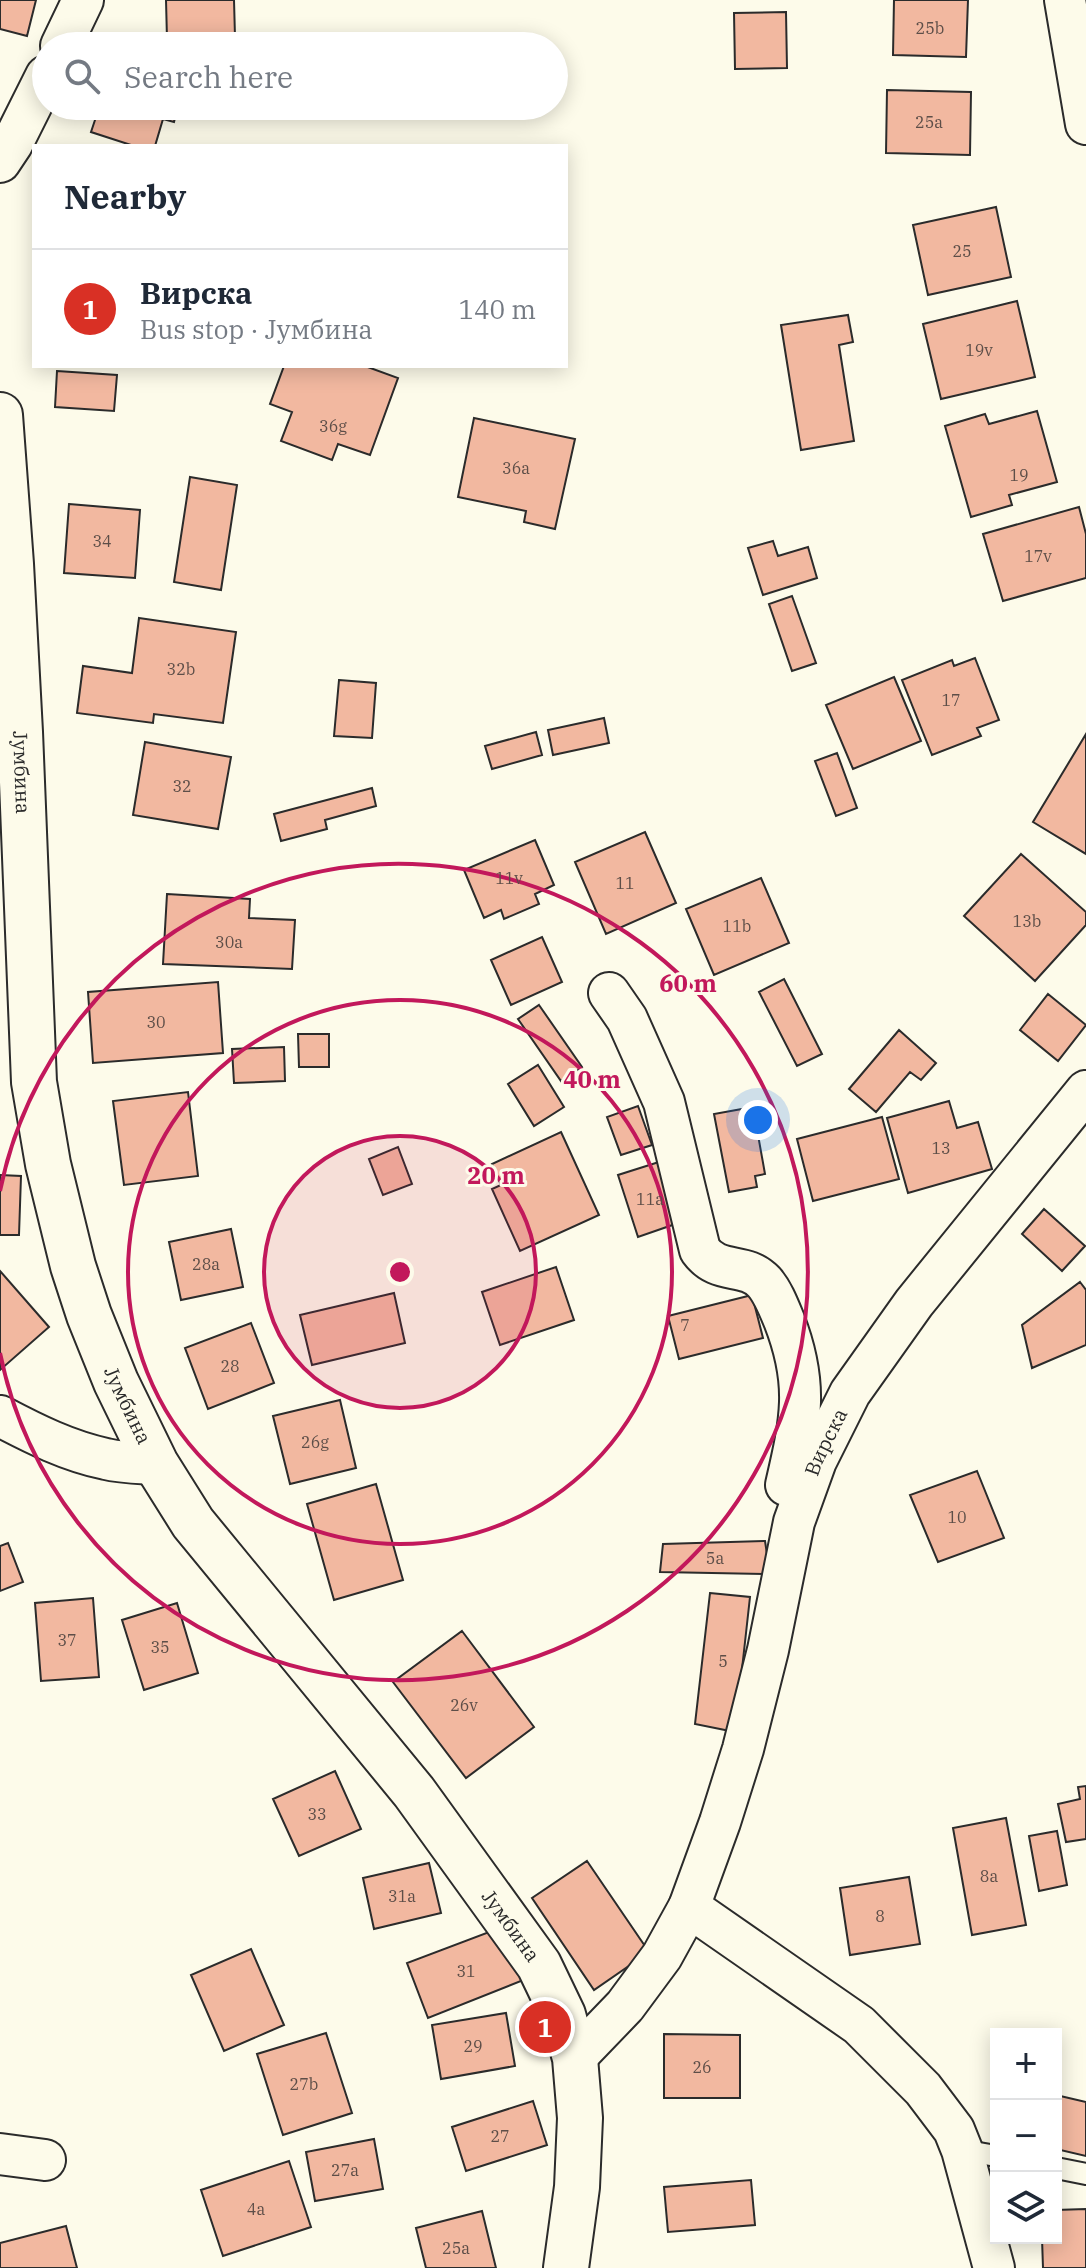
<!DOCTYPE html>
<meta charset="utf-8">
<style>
body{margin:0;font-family:"IBM Plex Serif",serif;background:#f2f2f3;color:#1f2937}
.controls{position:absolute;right:24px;bottom:24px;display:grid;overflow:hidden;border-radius:0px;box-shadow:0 4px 20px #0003}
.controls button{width:72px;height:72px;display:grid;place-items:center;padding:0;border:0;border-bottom:2px solid #e0e1e3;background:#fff;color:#1f2937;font:40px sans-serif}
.you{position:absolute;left:758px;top:1120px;width:28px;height:28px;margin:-20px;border:6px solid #fff;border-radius:50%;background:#1a73e8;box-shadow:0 0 0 12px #1a73e833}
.badge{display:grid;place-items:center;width:52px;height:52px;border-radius:50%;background:#d93025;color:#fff;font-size:26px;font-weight:700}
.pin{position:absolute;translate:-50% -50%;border:4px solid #fff;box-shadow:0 2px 8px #0006}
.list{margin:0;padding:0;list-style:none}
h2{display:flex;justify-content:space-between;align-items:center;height:104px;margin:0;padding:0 32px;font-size:34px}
h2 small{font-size:26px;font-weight:400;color:#747a83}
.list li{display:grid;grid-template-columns:52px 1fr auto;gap:24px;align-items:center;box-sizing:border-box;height:120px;padding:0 32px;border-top:2px solid #e0e1e3}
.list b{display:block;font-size:30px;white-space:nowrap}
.list p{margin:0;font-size:26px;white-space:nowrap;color:#747a83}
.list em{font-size:26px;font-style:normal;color:#747a83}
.icon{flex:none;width:44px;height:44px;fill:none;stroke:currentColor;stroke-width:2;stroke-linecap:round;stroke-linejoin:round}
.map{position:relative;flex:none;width:1086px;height:2268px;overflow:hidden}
.search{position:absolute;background:#fff;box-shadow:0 4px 20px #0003;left:32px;top:32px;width:536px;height:88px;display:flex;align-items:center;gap:20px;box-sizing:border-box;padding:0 28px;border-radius:44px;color:#747a83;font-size:30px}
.panel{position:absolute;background:#fff;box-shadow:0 4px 20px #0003;left:32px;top:144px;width:536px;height:224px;border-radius:0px}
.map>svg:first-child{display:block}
.building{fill:#f2b8a0;stroke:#2b2b2b;stroke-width:2}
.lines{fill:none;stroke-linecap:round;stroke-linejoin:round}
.service-casing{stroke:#2b2b2b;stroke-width:24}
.minor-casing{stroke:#2b2b2b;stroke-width:44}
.tertiary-casing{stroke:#2b2b2b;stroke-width:48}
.service{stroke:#fdfbea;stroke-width:20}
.minor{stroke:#fdfbea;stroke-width:40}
.tertiary{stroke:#fdfbea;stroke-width:44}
.ring{fill:none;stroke:#c2185b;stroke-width:4}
.labels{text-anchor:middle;stroke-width:6;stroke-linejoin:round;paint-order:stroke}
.number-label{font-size:16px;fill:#5d4e48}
.street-label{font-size:20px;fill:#2b2b2b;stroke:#fdfbea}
.centre{fill:#c2185b;stroke:#fdfbea;stroke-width:4}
.ring-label{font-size:24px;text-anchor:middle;font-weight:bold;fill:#c2185b;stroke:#fdfbea;stroke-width:6;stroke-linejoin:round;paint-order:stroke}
</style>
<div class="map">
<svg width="1086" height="2268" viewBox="0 0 1086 2268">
<rect width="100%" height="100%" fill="#fdfbea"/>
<!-- building -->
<path class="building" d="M0,0H36L27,36L0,29Z
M166,0H234L235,37L167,39Z
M894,0H968L966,57L893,55Z
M786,12L787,68L735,69L734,13Z
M887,90L971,92L970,155L886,153Z
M91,106H178L174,122L163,119L155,146H134L91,132L99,108Z
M996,207L1011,277L928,295L913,225Z
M1017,301L1035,377L941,399L923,324Z
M848,315L853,342L839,345L854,441L801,450L781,325Z
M284,366H365L398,378L370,455L338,444L332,460L281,441L292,412L270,404Z
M57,371L117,375L114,411L55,407Z
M1037,411L1057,482L1009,495L1012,505L971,517L945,426L985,414L989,424Z
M474,418L575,439L555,529L524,522L526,511L458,497Z
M190,477L237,485L221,590L174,582Z
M69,504L140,510L135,578L64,573Z
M1079,507L1086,534V578L1003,601L983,534Z
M773,541L778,556L808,547L817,578L763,595L748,548Z
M792,596L816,663L792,671L769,604Z
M139,618L236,632L223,723L154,714L153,723L77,713L83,666L132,673Z
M975,658L999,720L977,728L981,736L932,755L902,680L952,660L954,666Z
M894,677L921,741L853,769L826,705Z
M339,680L376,683L372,738L334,736Z
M604,718L609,743L553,755L548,730Z
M536,732L542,755L492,769L485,746Z
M1086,734V854L1033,822Z
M145,742L231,757L218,829L133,815Z
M837,753L857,808L836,816L815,761Z
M372,788L376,806L325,820L327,829L281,841L274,814Z
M645,832L676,903L606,934L575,862Z
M535,840L554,885L535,894L539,904L504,919L501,910L484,918L464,870Z
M1021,854L1086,912V925L1035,981L964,916Z
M761,878L789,943L714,975L686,909Z
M167,894L250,899L249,918L295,920L292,969L163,964Z
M542,937L562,982L511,1005L491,960Z
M784,979L822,1054L797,1066L759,992Z
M218,982L223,1053L93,1063L88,992Z
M1048,994L1086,1025L1058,1061L1020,1030Z
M539,1005L582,1067L561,1081L518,1019Z
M899,1030L936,1063L921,1080L910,1072L876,1112L849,1089Z
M298,1034H329V1067H299Z
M284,1047L285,1081L234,1083L232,1049Z
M538,1065L564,1107L534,1126L508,1084Z
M188,1092L198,1176L124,1185L113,1101Z
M949,1101L957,1128L978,1122L992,1169L908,1193L887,1118Z
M638,1106L652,1145L621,1155L607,1117Z
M753,1107L765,1174L755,1176L757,1187L729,1192L714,1114Z
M882,1117L899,1179L813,1201L797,1139Z
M561,1132L599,1215L520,1251L492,1189L501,1185L492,1164Z
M398,1147L412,1184L383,1195L369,1159Z
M662,1161L681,1222L638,1237L618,1175Z
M0,1175L21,1176L19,1235H0Z
M1044,1209L1085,1246L1062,1271L1022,1234Z
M231,1229L243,1287L181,1300L169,1242Z
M556,1267L574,1320L500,1345L482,1292Z
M0,1271L49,1327L0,1370Z
M1080,1282L1086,1290V1345L1032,1368L1022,1325Z
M394,1293L405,1343L312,1365L300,1315Z
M752,1295L763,1338L679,1359L668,1316Z
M251,1323L274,1383L208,1409L185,1348Z
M340,1400L356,1468L290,1484L273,1416Z
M977,1471L1004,1538L938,1562L910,1495Z
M376,1484L403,1580L334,1600L307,1504Z
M765,1541L770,1574L660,1572L663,1544Z
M8,1543L23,1582L0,1591V1546Z
M710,1593L750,1597L735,1732L695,1724Z
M93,1598L99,1677L41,1681L35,1603Z
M177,1603L198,1673L144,1690L122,1620Z
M462,1631L534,1727L466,1778L393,1682Z
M335,1771L361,1829L299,1856L273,1799Z
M1086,1786V1839L1066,1842L1058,1804L1080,1799L1078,1787Z
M1006,1818L1026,1925L972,1935L953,1828Z
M1057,1831L1067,1885L1039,1891L1029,1836Z
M587,1861L649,1952L594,1990L532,1898Z
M429,1863L441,1913L374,1929L363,1878Z
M909,1877L920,1944L850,1955L840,1888Z
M505,1926L526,1979L428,2018L407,1963Z
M251,1949L284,2025L224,2051L191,1975Z
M506,2013L515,2066L441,2079L432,2025Z
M326,2033L352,2113L283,2135L257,2054Z
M664,2034L740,2035V2098H664Z
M1056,2095L1086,2102V2156L1056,2149Z
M533,2101L547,2145L466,2171L452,2127Z
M374,2139L383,2189L315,2201L306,2152Z
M289,2161L311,2227L223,2256L201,2190Z
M751,2180L755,2225L668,2232L664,2187Z
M1086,2209V2268H1043L1042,2238H1056V2210Z
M482,2211L496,2268H426L416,2228Z
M66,2226L77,2268H0V2243Z"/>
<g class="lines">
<defs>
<path id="service" d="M962,2150L996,2156
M1056,2168L1086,2174"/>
<g id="minor">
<path d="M1065,0L1086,124"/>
<path d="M61,46L83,0"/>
<path d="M0,162L12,144L46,76"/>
<path d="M609,993L627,1019L664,1102L700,1250C719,1276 744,1261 764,1282C773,1292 779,1308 784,1320C809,1384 801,1420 786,1485"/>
<path d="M0,1416C34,1434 68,1451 106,1459C122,1463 140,1463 156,1464"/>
<path d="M689,1907L859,2025L923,2089L954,2130L962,2150L994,2268"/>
<path id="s1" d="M575,2058L625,2006L662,1956L689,1907L720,1822L743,1749L768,1650L794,1522L816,1461L850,1393L914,1303L1086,1091"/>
<path d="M0,2154L45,2160"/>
</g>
<g id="tertiary">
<path id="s2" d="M0,415L11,564L20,732L34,1082L48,1164L73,1266L89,1315L116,1382L156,1464L193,1523L414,1792L539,1965L563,2015L575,2058L580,2118L577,2187L566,2268"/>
</g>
</defs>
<!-- service casing -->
<use href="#service" class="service-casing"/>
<!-- minor casing -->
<use href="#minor" class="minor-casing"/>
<!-- tertiary casing -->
<use href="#tertiary" class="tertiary-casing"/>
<!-- service -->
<use href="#service" class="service"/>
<!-- minor -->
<use href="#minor" class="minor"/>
<!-- tertiary -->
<use href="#tertiary" class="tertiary"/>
</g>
<!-- distance rings -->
<circle cx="400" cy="1272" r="136" fill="#c2185b" fill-opacity=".12"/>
<g class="ring">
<circle cx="400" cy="1272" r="136"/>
<circle cx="400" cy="1272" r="272"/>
<path d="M0 1191A408 408 0 1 1 0 1353"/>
</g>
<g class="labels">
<!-- number labels -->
<g class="number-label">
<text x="930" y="34">25b</text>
<text x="929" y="128">25a</text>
<text x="962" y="257">25</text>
<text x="979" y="356">19v</text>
<text x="333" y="432">36g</text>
<text x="516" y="474">36a</text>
<text x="1019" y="481">19</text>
<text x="102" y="547">34</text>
<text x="1038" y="562">17v</text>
<text x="181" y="675">32b</text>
<text x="951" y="706">17</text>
<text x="182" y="792">32</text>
<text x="509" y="884">11v</text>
<text x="625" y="889">11</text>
<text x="1027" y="927">13b</text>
<text x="737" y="932">11b</text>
<text x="229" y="948">30a</text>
<text x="156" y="1028">30</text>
<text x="941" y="1154">13</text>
<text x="650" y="1205">11a</text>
<text x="206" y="1270">28a</text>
<text x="685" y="1331">7</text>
<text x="230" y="1372">28</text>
<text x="315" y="1448">26g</text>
<text x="957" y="1523">10</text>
<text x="715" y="1564">5a</text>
<text x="67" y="1646">37</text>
<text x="160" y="1653">35</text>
<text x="723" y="1667">5</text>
<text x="464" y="1711">26v</text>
<text x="317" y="1820">33</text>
<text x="989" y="1882">8a</text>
<text x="402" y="1902">31a</text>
<text x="880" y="1922">8</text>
<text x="466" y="1977">31</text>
<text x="473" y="2052">29</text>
<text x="702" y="2073">26</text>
<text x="304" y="2090">27b</text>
<text x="500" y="2142">27</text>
<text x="345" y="2176">27a</text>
<text x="256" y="2215">4a</text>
<text x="456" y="2254">25a</text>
</g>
<!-- street labels -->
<g class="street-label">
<text dy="7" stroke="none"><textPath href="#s2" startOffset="358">Јумбина</textPath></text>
<text dy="7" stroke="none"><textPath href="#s2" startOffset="1006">Јумбина</textPath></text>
<text dy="7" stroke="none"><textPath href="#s1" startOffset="676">Вирска</textPath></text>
<text dy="7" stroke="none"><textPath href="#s2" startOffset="1654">Јумбина</textPath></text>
</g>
</g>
<circle cx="400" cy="1272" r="12" class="centre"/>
<g class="ring-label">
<text x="688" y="992">60 m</text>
<text x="592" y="1088">40 m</text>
<text x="496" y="1184">20 m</text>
</g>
</svg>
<div class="controls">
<button>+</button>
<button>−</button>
<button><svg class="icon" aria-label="layers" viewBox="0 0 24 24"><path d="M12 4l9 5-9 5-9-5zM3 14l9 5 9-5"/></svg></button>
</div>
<div class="you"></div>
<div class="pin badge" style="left:545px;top:2027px">1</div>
<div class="search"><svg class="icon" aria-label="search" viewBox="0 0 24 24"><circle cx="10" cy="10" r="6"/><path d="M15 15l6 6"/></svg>Search here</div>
<section class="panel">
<h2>Nearby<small></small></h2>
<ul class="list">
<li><span class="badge">1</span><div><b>Вирска</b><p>Bus stop · Јумбина</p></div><em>140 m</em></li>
</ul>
</section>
</div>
